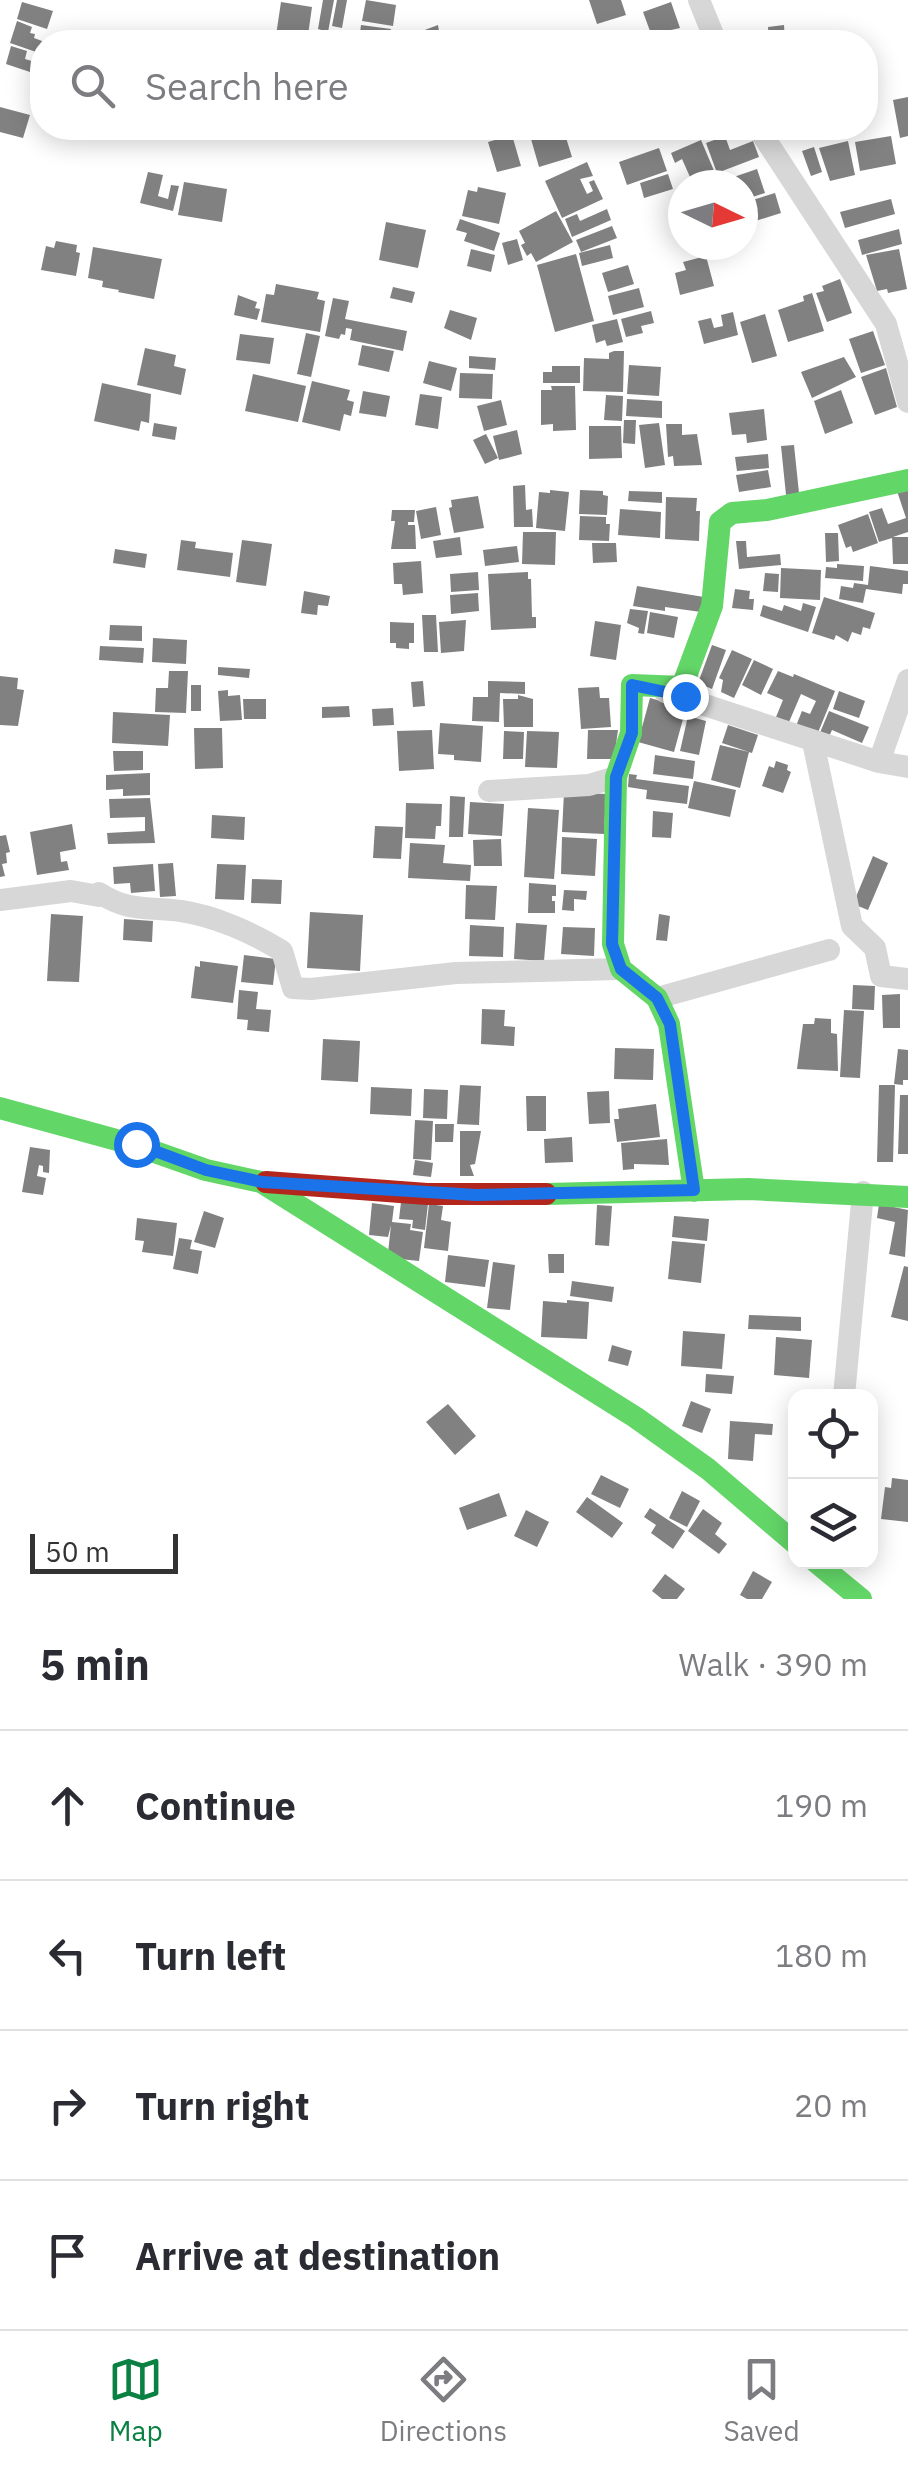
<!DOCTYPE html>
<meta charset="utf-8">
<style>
body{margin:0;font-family:"IBM Plex Sans",sans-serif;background:#f7f7f7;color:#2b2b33}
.controls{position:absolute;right:30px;bottom:30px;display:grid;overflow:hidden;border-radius:20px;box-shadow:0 5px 25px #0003}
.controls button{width:90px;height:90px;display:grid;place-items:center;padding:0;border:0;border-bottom:2px solid #e1e1e2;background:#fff;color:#2b2b33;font:50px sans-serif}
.compass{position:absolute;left:668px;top:170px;width:90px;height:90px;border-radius:50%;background:#fff;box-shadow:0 5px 25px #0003;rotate:95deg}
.scale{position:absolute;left:30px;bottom:25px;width:148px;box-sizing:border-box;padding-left:10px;border:5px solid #333;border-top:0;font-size:28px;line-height:35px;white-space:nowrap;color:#333;-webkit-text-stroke:8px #fff;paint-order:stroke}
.stop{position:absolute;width:30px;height:30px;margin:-22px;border:8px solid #1a73e8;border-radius:50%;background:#fff}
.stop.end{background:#1a73e8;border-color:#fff;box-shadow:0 2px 10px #0008}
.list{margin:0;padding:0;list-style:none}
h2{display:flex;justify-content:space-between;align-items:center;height:130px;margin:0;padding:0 40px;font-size:42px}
h2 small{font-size:32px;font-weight:400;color:#7c7c81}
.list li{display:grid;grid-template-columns:65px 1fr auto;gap:30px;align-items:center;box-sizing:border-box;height:150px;padding:0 40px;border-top:2px solid #e1e1e2}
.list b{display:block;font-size:38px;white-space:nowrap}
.list em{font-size:32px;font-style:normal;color:#7c7c81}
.icon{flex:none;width:55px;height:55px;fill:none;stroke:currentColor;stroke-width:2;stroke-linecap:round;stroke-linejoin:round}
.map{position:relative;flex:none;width:908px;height:1599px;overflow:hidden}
.search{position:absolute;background:#fff;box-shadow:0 5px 25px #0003;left:30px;right:30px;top:30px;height:110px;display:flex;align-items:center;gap:25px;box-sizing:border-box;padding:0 35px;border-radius:40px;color:#7c7c81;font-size:38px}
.sheet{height:730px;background:#fff}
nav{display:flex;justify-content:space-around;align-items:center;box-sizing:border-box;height:140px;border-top:2px solid #e1e1e2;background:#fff;font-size:28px;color:#7c7c81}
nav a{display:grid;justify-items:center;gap:5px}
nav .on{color:#0b8043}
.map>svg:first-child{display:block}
.building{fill:#818181}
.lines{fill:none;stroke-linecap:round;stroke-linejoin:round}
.street{stroke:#d7d7d7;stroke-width:22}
.fast{stroke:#63d668;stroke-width:22}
.jam{stroke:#b3261e;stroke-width:22}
.route{stroke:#1a73e8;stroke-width:12}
</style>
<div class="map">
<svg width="908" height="1599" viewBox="0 0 908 1599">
<rect width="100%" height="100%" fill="#fff"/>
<!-- building -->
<path class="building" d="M323,0H334L328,32L318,29Z
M337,0H347L342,28L332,26Z
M366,0L396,5L393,26L362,21Z
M589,0H621L626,15L597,24Z
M22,2L53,11L47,29L17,19Z
M281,2L312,7L307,42H275Z
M671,2L680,28L671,30L674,39L654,42L643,12Z
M17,21L32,27L30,33L35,34L34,38L42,41V54L10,43Z
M361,25L391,29L389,42L359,40Z
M438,25L439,31L444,30L447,42H425L422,31Z
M784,25L785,42H769L768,27Z
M736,30H766V42H735Z
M11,46L27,51L25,59L42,64V76L6,64Z
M908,97V136L900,138L893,100Z
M0,107L30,115L23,138L0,132Z
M545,128H563L572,157L539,167L529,132Z
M512,135L521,166L497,172L488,142Z
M725,136L730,150L753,141L759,157L717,173L706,143Z
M891,136L896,164L860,171L855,142Z
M701,140L715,173L703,178L701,173L690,177L682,159L675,163L671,153Z
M848,141L855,175L830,181L819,148Z
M814,147L822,172L811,176L802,151Z
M659,148L667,171L627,185L619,162Z
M587,162L593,176L580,179L587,194L593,191L589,182L594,180L603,199L562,218L545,181Z
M757,169L765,193L743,200V185H730L728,179Z
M148,172L163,175L158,196L168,199L171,185L179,186L173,211L140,203Z
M668,174L673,189L644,198L640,183Z
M184,182L227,189L222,222L178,215Z
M478,187L506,193L499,224L462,216L468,190L477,192Z
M775,193L781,213L749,223L746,214L743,215V203Z
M891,199L895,214L845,228L840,212Z
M607,209L611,220L572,237L565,219L577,214L580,221Z
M556,211L573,242L536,262L531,253L527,256L521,245L525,243L519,231Z
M460,219L500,233L494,251L464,241L467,233L456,230Z
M386,222L426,230L418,268L379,260Z
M612,226L617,238L581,252L576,240Z
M899,229L902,244L862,255L858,240Z
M517,239L523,260L508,265L502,243Z
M56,241L77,245L76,252L80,253L76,276L41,270L46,246L54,248Z
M610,245L613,258L582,266L579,253Z
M93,247L162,259L154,299L118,292L119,290L102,287L103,281L88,278Z
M471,249L495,255L491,272L467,266Z
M899,249L907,289L888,293L887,289L877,291L866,255Z
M576,254L594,321L555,332L537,265Z
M706,256L714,286L680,295L675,273L686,270L683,262Z
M628,265L634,284L608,292L602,273Z
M840,279L852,313L827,322L816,293L824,291L822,286Z
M276,284L319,292L317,299L325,301L320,332L261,322L266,294L274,295Z
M393,287L415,292L412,303L390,298Z
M639,288L644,307L613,315L608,296Z
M812,293L824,331L788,342L778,310L804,301L803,296Z
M238,295L257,302L255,308L260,309L257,320L234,315Z
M333,298L349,301L345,319L407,331L403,351L350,340L352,329L346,328L345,335L341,334L339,339L325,336Z
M450,310L477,318L471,340L444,328Z
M651,311L654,323L641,326L643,333L626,337L621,319Z
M733,312L738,335L704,344L698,321L711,318L714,328L723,326L721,315Z
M765,314L777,356L752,363L740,322Z
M617,319L623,342L607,346L605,340L596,343L592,325Z
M873,331L885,365L861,373L849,339Z
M306,333L320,336L311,377L297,374Z
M240,334L274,338L270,364L236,360Z
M362,345L394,351L389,372L358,365Z
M145,348L176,355L174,366L186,369L181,395L137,385Z
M614,351H624L623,392L583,391L584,358L609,359V353Z
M469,356L496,358L495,370L469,368Z
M844,357L856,377L812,398L801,372Z
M429,361L457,368L451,391L423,383Z
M629,365L661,367L659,396L627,394Z
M552,366H580V383H543V372H552Z
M886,368L897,407L875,415L861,377Z
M460,373L493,374L492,399L459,398Z
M253,374L306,386L298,422L245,411Z
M312,381L350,390L347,400L354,402L351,416L344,414L340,431L302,422Z
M102,383L151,394L149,423L141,421L139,431L94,421Z
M551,386H575L576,430L553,431V424L541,425V390H552Z
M841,390L853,423L825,434L814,401Z
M363,391L390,396L386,417L359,413Z
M420,394L442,397L438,429L415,425Z
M606,395L623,396L622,421L604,420Z
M627,399L662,401V418L626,416Z
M501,400L507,425L484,431L477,406Z
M764,409L767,440L747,443L746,434L732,435L729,413Z
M624,420H636L635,444L623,443Z
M154,423L177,427L175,440L152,436Z
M659,423L665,465L645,468L639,425Z
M666,424H682V435L697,434L702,465L674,466L673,456L668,457Z
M589,426H621L622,458L589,459Z
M517,430L522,454L499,460L493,436Z
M486,434L498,458L485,464L473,440Z
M794,445L799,493L786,495L781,446Z
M768,454L769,468L737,471L735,457Z
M768,470L771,487L739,492L736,475Z
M908,484V532L893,537H908V564H893L892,538L879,542L869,512L882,508L888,524L906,518L896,488Z
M525,485L526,510L532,509L533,527H514L513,486Z
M550,490L569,492L565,531L536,528L539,492L550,493Z
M580,490L603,491V495L608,496L607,515L579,514Z
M629,491L662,492V503L628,501Z
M478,496L484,528L454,533L449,508L452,507L451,500Z
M666,497L697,498L696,511H700L699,541L665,539Z
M436,507L441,535L421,539L416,511Z
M620,509L661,512L660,538L618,535Z
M392,510H415L414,522H408V525H415L416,549H391L395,521H391Z
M868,514L878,543L853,552L851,546L846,548L838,525Z
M580,516L606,517V524H610L609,541L579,540Z
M523,532H556L555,565L522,564Z
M825,533H838L839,561L826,562Z
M460,537L462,555L436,558L433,541Z
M181,540L196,542L195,548L233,553L230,577L177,570Z
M242,540L272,544L266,586L236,582Z
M736,541H746L747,557L780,554L781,565L739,569Z
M592,543H616L617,562L593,563Z
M517,546L519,562L485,566L483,550Z
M115,549L147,554L145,568L113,563Z
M421,561L423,593L403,595L402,584H394L393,563Z
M837,564L864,566L863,581L825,578L826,567L837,568Z
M870,566L908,571V584H903L902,594L866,589L863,603L839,599L841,586L853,588L854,583L868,585Z
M781,568L821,570L820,600L780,598Z
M478,572L479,590L451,592L450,574Z
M528,572V579H531L532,617H536V628L491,630L488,574Z
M765,573L779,574L778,592L763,591Z
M637,586L704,597L701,612L665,607V611L633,606Z
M735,589L750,591L749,599H754L753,610L732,608Z
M304,591L330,596L328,606L318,605L317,615L301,613Z
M478,593L479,611L451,614L450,595Z
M824,597L875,613L870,629L863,627L861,635L852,632L848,642L836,635L834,640L812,633Z
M803,603L816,607L808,632L760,616L763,605L782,611L784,605L801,611Z
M630,609L648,611L644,634L638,633L639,628L627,623Z
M650,612L678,617L674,638L647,633Z
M422,615H436L438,652H424Z
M466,620L464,651L441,653L439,622Z
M595,621L621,625L616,660L590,656Z
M390,622L414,623V643H409V649L396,648V643H390Z
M110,625L142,626V641L109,640Z
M153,638L187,640L186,664L152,662Z
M712,645L726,650L712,689L698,683Z
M100,646L144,648L143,663L99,660Z
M732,650L752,659L734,698L721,692L723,680L719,678Z
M754,660L773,669L761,695L742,685Z
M218,667L250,669L249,678L218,675Z
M169,671H188L186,713L155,712L156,688H168Z
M778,671L793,677L794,674L835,691L817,735L796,726L802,711L810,714L816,701L801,694L789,722L776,717L783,700L767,693Z
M0,676L18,678L17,689L24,690L18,726L0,725Z
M423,681L425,706L413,707L411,682Z
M488,681L525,682V694L500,693L499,722L472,721L473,697H488Z
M191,685H201V711H191Z
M599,687L600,698H609L611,727L581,729L578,688Z
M228,690V696L240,695L242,720L220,721L218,691Z
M839,691L865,701L859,718L833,709Z
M518,695L533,699V727H504L503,699H518Z
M650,698L686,708L674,752L638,742Z
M243,699H266V719H244Z
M349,706L350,717L322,718V707Z
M393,708L394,725L373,726L372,709Z
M829,711L869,727L862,743L832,730L828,739L819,735Z
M113,712L170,715L168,746L112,743Z
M688,716L706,721L699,755L680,751Z
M440,723L483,726L481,762L454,760V755L438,754Z
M728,725L758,735L752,753L722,743Z
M194,728H222L223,768L195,769Z
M432,730L434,769L399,771L397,731Z
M588,730H618L614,759H587Z
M504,731L524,732L523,759H503Z
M527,731L559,732L557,768L525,767Z
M720,745L749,752L740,788L711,780Z
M113,751H143V770L114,771Z
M655,755L695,761L693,779L653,774Z
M776,761L788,765L787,770L791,772L783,793L762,786L769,766L774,768Z
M150,773V795L123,796V789L106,790V775Z
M629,774L637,775L636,779L689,786L687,804L646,799L647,790L628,787Z
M694,781L736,790L730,817L688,808Z
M564,792L606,794L604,834L562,832Z
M450,796L465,797L463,837H449Z
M150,798L155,843L108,844L107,833L145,831V817L110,818L109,799Z
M470,802L504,804L502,836L468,834Z
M406,803L442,804L441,826H436L435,839L405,838Z
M528,808L559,810L554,879L524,877Z
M653,811L673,813L671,838L652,837Z
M212,815L245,817L244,840L211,838Z
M72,824L76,849L60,852L61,862L67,861L69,870L37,875L30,832Z
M375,826L403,827L401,859L373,858Z
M6,835L10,852L6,853L7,863L2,864L5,876L0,877V836Z
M562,837L597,839L595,876L561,874Z
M501,839L502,866H474L473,840Z
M410,843L445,845L443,863L471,865L470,881L408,878Z
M873,856L888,863L868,910L853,904Z
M173,863L176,896L160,897L158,864Z
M153,864L155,891L131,893L130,883L114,884L113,867Z
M217,864L246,865L244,900L215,899Z
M252,879L282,880L281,904L251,903Z
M529,883L556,885V896H552V901H555V913H528Z
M466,885L497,886L495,920L465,919Z
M564,890L587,891L586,900L574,899V911L562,910Z
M310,912L363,915L360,971L307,968Z
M51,914L83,916L79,982L47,981Z
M659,914L670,916L667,941L656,940Z
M124,919L153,921L152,942L123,940Z
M516,923L547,925L544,961L514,959Z
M470,925L504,927L503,957L469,956Z
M563,927L595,928L594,956L561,954Z
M244,955L276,959L273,985L241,982Z
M200,961L238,966L233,1003L191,998L195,966L200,967Z
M853,985L875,986L874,1010L852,1009Z
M239,990L258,992L256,1009L271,1010L269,1032L247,1030L248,1020L237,1019Z
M900,994V1028H883L882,995Z
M482,1009L505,1010L504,1026L515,1027L514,1046L481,1044Z
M844,1010L864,1011L860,1078L840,1077Z
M815,1018L831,1019V1033L837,1034L838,1071L797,1069L803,1024H814Z
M323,1039L360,1041L358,1082L321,1080Z
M615,1048L654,1049L653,1080L614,1079Z
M898,1049L908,1050V1080H903V1085L894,1084Z
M460,1085L481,1086L479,1125L457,1124Z
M879,1085H895L893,1162H877Z
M371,1087L412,1089L411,1116L370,1114Z
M424,1089L448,1090L447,1119L423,1118Z
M609,1091L610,1123L589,1124L587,1092Z
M900,1095H908V1154H898Z
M526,1096H546V1131H527Z
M656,1104L660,1137L617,1142L614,1119H619L618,1109Z
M415,1120L433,1121L431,1160L413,1159Z
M435,1124H454L453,1142H435Z
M460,1131H481L475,1164L470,1165L474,1176H460Z
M572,1137L573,1162L545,1163L544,1139Z
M667,1139L669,1165L634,1164V1169L623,1170L621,1143Z
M30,1147L50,1150L49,1173L43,1172V1166L39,1165L37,1176L46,1178L43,1195L22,1192Z
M415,1160L433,1163L431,1177L413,1175Z
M401,1202L428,1204L425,1230L412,1228L413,1220L399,1219Z
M372,1203L394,1206L392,1222L411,1224L410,1230L423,1232L419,1261L400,1259L388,1253L391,1225L388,1237L369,1235Z
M429,1204L443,1206L441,1220L451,1222L448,1251L424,1248Z
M879,1204L908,1210L905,1257L889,1254L895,1222L877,1218Z
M597,1205L612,1206L609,1246L595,1245Z
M204,1211L224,1218L215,1248L194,1242Z
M674,1216L709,1219L707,1241L672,1237Z
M137,1218L177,1223L173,1256L142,1252L144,1241L135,1240Z
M179,1238L192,1240L190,1249L202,1251L198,1274L173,1269Z
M672,1241L705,1244L701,1283L668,1279Z
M548,1254H564V1273H549Z
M448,1255L489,1260L485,1287L445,1282Z
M493,1262L515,1265L510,1310L487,1308Z
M904,1266L908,1267V1321L891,1317Z
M572,1281L614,1287L612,1302L570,1296Z
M567,1300L589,1302L587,1339L541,1337L543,1301L567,1303Z
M749,1315L801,1317V1331L748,1329Z
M683,1331L725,1334L722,1369L681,1366Z
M776,1337L812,1340L809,1378L774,1375Z
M612,1345L632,1351L628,1366L608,1361Z
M706,1374L734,1376L732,1394L705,1392Z
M691,1401L711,1409L702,1433L682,1426Z
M448,1404L476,1436L455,1455L426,1422Z
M730,1421L773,1424L772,1435L755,1434L753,1461L728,1459Z
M601,1475L629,1489L620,1508L591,1494Z
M892,1478L908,1480V1522L881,1519L885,1487L891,1488Z
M682,1491L700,1501L687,1527L669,1518Z
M499,1493L507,1516L467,1530L459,1508Z
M587,1497L623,1523L612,1538L576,1512Z
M650,1508L685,1531L673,1549L651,1533L656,1525L644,1517Z
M703,1509L722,1523L715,1534L727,1544L719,1554L688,1531Z
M526,1510L549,1522L537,1547L514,1536Z
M753,1571L772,1582L762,1599H747L740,1595Z
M665,1574L685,1589L677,1599H662L652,1591Z"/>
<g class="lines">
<!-- street -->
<path class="street" d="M699,0L716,42
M758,128L886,324L908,402
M665,692L879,762L908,767
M813,742L852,926L875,948L881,976L908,979
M879,762L908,680
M489,791L589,785L616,777
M99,893C131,913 146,906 181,911C215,916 253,933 282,951L293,988L311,989L456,973L621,969
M0,900L71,891L99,896
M657,998L829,950
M844,1396L863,1192"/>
<!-- fast -->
<path class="fast" d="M0,1108L135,1145L206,1170L261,1182L635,1417L708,1469L796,1544
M694,1191L669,1024L657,998L621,969L613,944L616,777L631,733L632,685L682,687L712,606L720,522L732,513L767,510L908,480
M546,1194L748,1189L908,1197
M816,1562L861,1599"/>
<!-- jam -->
<path class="jam" d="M266,1182L427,1194H546"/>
</g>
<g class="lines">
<!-- route -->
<path class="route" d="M136,1144L206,1170L262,1182L476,1195L694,1190L670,1024L657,998L621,969L612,944L616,777L632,733V685L685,696"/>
</g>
</svg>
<div class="controls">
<button><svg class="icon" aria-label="locate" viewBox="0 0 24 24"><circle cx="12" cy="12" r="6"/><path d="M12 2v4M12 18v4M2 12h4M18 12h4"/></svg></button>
<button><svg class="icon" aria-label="layers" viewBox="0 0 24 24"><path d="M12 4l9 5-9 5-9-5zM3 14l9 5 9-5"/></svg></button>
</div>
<svg class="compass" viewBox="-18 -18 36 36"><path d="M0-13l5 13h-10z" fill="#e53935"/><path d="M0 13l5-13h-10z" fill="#7c7c81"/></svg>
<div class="scale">50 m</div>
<div class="stop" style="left:136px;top:1144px"></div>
<div class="stop end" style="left:685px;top:696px"></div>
<div class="search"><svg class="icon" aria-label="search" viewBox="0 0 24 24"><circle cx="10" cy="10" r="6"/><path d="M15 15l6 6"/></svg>Search here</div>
</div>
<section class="sheet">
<h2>5 min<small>Walk · 390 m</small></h2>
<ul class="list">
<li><svg class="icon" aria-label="ahead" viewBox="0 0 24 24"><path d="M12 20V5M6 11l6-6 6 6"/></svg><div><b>Continue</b></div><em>190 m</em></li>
<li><svg class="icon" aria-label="left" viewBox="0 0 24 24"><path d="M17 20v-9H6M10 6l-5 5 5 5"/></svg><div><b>Turn left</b></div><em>180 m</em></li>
<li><svg class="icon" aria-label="right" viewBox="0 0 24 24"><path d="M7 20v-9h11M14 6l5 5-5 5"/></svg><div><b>Turn right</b></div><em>20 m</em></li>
<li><svg class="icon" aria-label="arrive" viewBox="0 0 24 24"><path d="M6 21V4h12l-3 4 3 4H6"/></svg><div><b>Arrive at destination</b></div></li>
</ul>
</section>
<nav>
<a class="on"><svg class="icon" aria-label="map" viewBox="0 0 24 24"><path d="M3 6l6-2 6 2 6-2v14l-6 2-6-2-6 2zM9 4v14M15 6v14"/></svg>Map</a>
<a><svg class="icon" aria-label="directions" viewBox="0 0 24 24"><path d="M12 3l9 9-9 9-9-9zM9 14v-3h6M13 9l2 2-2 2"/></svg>Directions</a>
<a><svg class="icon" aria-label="saved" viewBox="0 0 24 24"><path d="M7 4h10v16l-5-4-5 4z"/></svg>Saved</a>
</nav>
